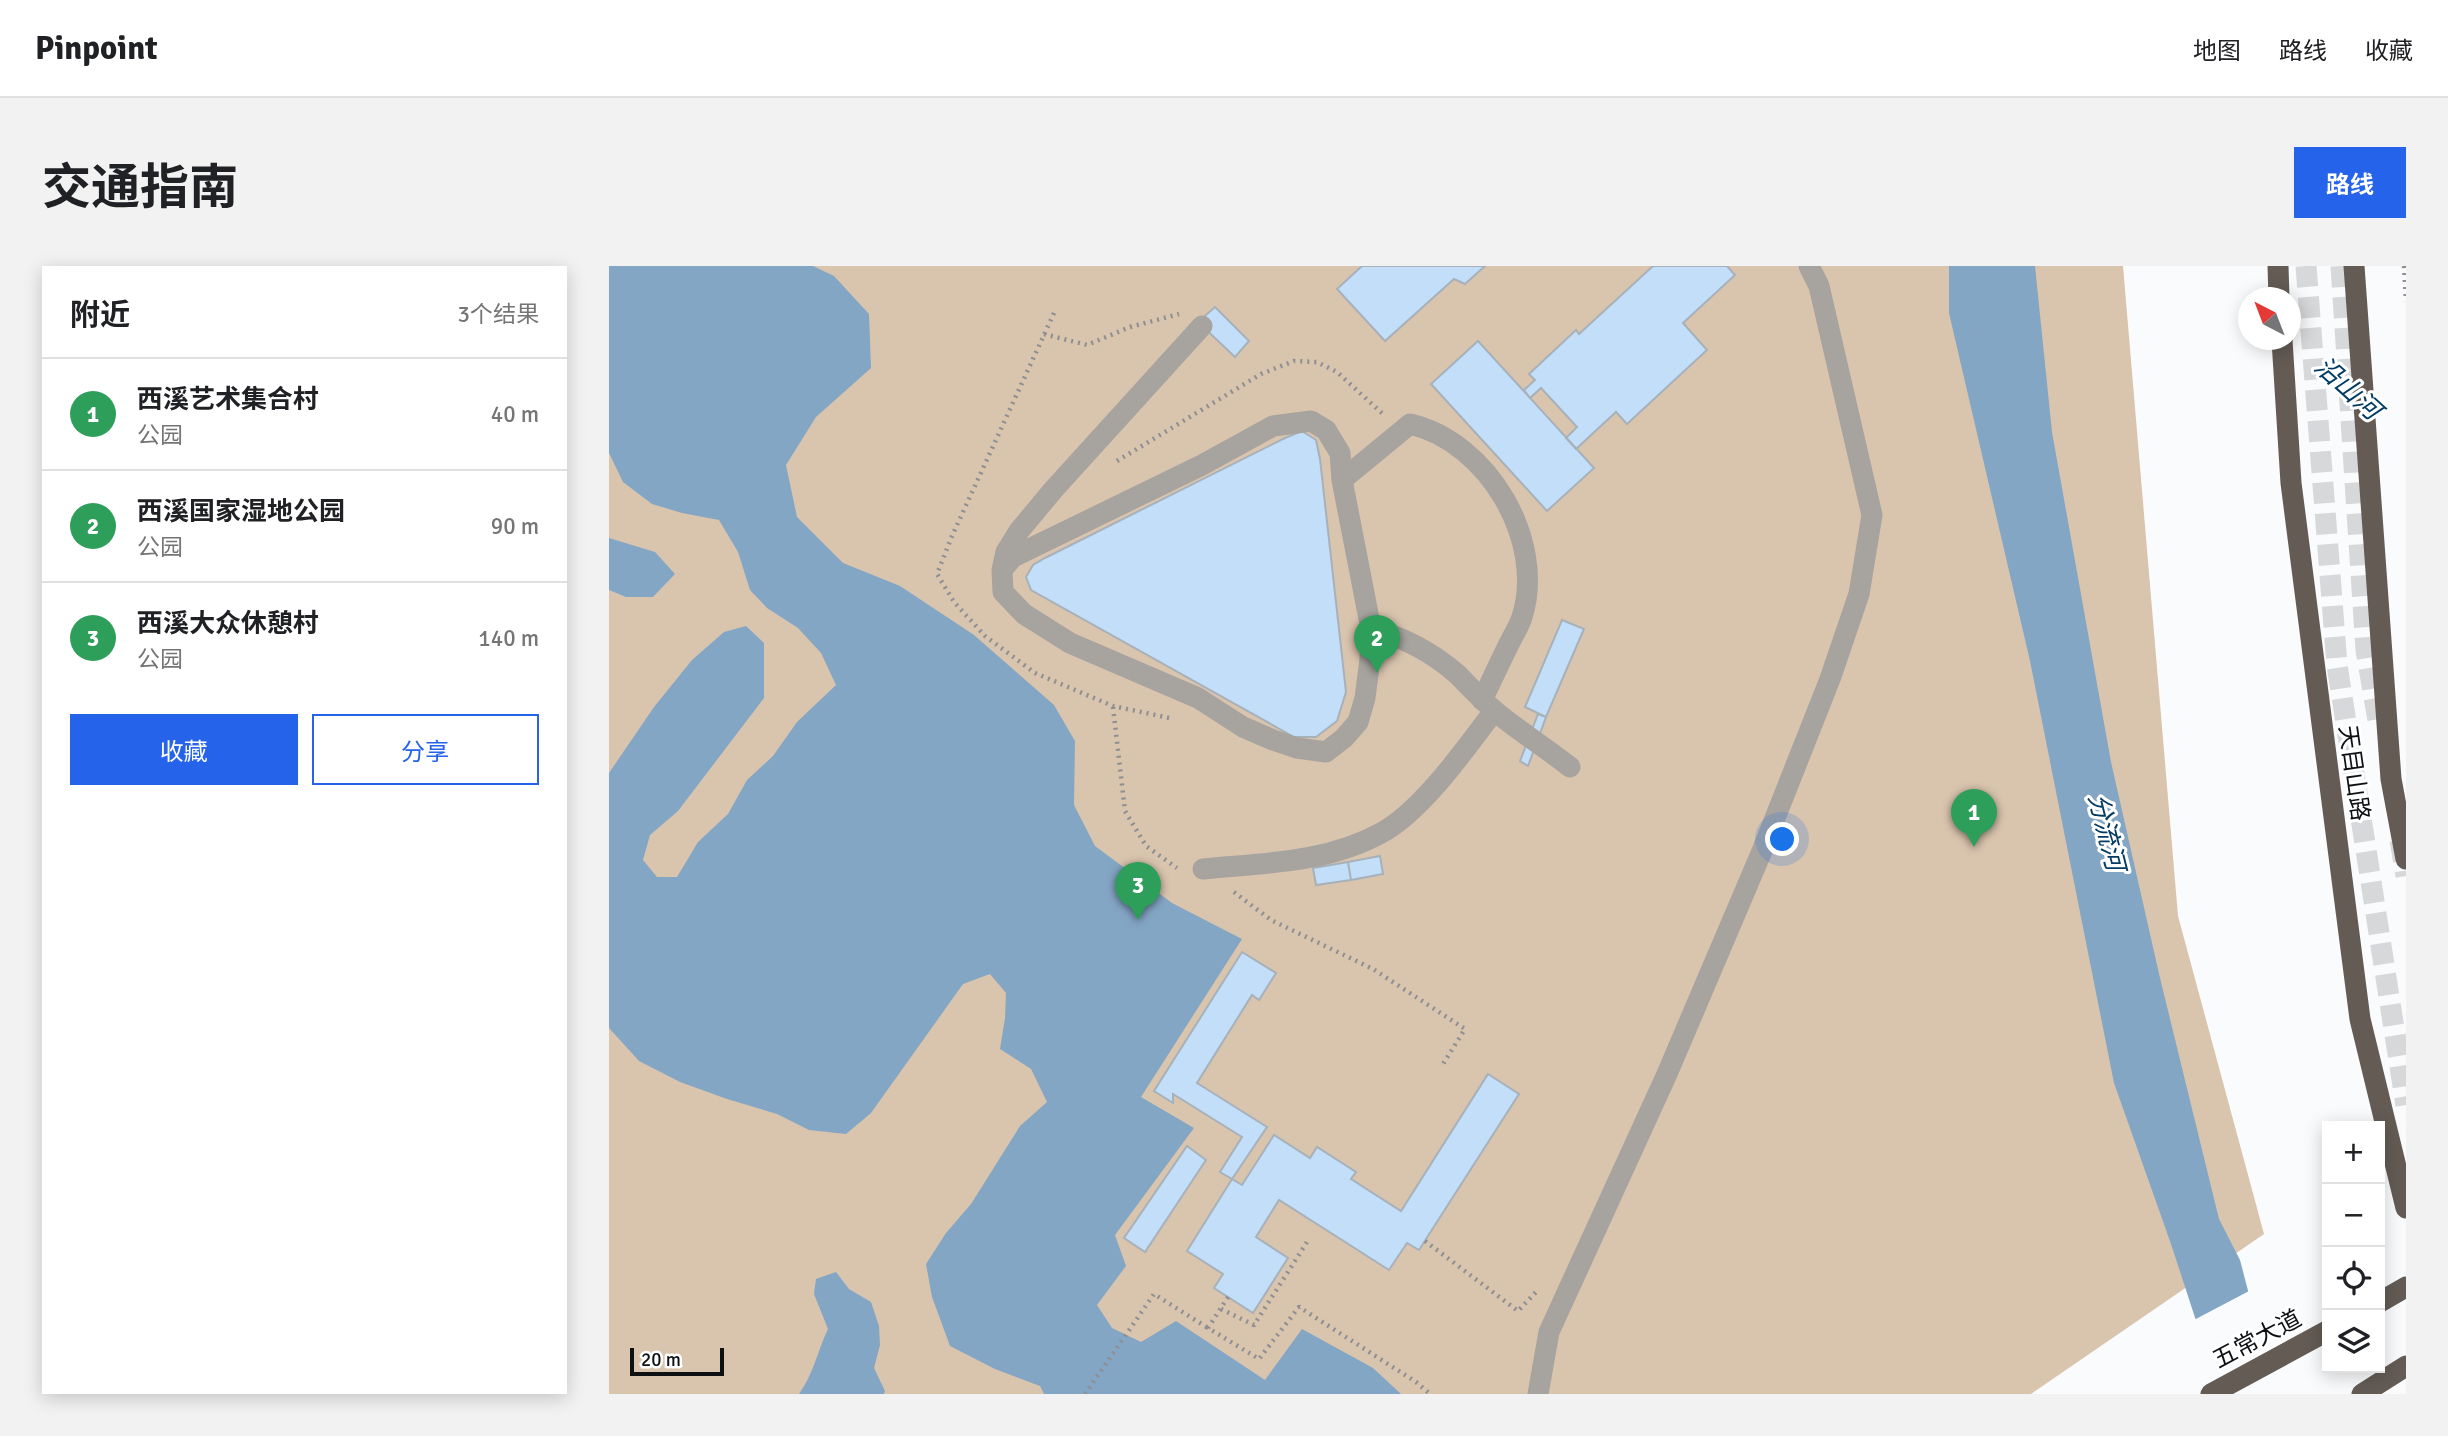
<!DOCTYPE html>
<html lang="zh">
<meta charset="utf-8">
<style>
body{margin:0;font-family:Signika,"Noto Sans SC",sans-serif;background:#f2f2f2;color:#202124}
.controls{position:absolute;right:21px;bottom:21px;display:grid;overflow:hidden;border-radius:0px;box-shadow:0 4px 18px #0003}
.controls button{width:63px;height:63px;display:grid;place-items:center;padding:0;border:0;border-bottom:2px solid #e0e0e0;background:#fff;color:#202124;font:35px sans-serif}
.compass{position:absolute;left:1629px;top:21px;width:63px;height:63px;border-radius:50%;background:#fff;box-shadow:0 4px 18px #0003;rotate:318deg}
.scale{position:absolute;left:21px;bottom:18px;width:94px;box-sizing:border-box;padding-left:7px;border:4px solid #0e1114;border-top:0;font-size:19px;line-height:24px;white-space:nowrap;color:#0e1114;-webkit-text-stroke:5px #fff;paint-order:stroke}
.you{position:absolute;left:1174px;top:574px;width:24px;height:24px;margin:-18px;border:5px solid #fff;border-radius:50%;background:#1a73e8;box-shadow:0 0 0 10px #1a73e833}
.badge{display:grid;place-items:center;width:46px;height:46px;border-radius:50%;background:#2563eb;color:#fff;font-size:23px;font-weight:700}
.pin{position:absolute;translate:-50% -58px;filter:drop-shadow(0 2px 4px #0008)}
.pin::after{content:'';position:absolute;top:37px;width:24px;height:21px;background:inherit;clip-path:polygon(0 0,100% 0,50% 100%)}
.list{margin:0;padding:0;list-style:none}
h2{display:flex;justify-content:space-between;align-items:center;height:91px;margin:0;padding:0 28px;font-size:30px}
h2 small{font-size:23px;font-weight:400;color:#757577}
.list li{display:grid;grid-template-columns:46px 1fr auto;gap:21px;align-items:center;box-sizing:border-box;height:112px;padding:0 28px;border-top:2px solid #e0e0e0}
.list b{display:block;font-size:26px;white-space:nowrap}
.list p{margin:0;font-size:23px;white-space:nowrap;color:#757577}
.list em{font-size:23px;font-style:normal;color:#757577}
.actions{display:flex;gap:14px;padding:21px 28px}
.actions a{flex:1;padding:16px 0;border:2px solid #2563eb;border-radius:0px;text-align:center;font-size:24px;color:#2563eb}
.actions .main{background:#2563eb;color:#fff}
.icon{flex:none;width:38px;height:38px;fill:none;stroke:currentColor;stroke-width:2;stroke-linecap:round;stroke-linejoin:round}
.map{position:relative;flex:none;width:1797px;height:1128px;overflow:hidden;border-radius:0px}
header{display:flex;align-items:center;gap:42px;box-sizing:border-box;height:98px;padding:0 35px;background:#fff;border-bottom:2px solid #e0e0e0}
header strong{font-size:33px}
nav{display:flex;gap:38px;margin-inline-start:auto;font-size:24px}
.intro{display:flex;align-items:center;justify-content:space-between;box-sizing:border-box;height:168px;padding:0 42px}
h1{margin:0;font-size:49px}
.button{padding:18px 32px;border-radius:0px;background:#2563eb;color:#fff;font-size:24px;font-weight:700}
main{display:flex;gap:42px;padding:0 42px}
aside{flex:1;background:#fff;border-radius:0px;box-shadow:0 4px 18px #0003}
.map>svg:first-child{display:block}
.green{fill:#d9c4ae}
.water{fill:#84a6c5}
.pier{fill:#f9fbfd;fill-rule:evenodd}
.building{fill:#c2def8;stroke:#a7b1ba;stroke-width:2}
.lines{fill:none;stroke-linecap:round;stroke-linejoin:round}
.highway-tunnel{stroke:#d6d8da;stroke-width:21;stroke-dasharray:21 10;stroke-linecap:butt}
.path{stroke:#8d8f92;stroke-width:4.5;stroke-dasharray:2 5;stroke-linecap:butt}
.minor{stroke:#a7a39f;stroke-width:21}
.major{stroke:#635b54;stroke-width:21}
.labels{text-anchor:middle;stroke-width:6;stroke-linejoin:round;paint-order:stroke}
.street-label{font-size:24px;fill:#0e1114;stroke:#fff}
.water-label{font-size:26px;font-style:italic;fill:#023c65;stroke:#fff}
</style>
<header>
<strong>Pinpoint</strong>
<nav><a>地图</a><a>路线</a><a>收藏</a></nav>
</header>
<div class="intro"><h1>交通指南</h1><a class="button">路线</a></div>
<main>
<aside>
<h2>附近<small>3个结果</small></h2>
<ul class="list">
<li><span class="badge" style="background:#2e9e5b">1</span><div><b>西溪艺术集合村</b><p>公园</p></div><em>40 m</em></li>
<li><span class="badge" style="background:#2e9e5b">2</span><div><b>西溪国家湿地公园</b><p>公园</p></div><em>90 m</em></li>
<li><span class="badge" style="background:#2e9e5b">3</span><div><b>西溪大众休憩村</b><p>公园</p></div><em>140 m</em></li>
</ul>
<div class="actions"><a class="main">收藏</a><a>分享</a></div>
</aside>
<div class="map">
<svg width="1797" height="1128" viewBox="0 0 1797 1128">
<rect width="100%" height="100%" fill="#f9fbfd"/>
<!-- green -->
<path class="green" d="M0,0H1514L1569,650L1655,968L1422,1128H0Z"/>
<!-- water -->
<path class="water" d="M0,0H204L225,10L260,48L262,102L207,151L177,199L188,251L234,297L291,320L365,369L445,439L466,475L465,539L486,580L563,637L633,673L532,831L585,862L506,969L517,1000L488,1039L503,1062L532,1076L567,1055L656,1114L693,1063L764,1102L792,1128H435L431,1120L386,1103L341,1080L323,1031L317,998L337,967L362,938L411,860L438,836L422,803L391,783L396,752L397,727L381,708L354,718L262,847L237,868L200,864L168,848L118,833L71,816L30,795L0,762V507L45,441L83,394L115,366L137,360L155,377V432L69,545L41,569L34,594L48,611H68L89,576L119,548L138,514L164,490L188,456L227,419L212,387L189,362L158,342L141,324L129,286L110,254L73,247L43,238L14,216L0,187Z
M1340,0H1426L1443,166L1502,496L1551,712L1610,953L1631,994L1666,1128H1611L1562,978L1505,817L1421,395L1340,47Z
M0,272L46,286L66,308L44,331H17L0,324Z
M227,1006L240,1023L262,1036L270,1060L271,1079L265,1102L276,1125L275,1128H190C205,1107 208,1086 219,1063L205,1028L207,1013Z"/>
<!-- pier -->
<path class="pier" d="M1579,0H1696L1797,100V258L1582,54ZM1640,32H1682V74H1640Z
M1642,1024L1669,1128H1607L1583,1055Z"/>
<!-- building -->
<path class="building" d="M753,0H876L856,18L845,13L776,75L728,23Z
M1044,0H1118L1126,9L1074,57L1098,84L1018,158L1007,146L967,183L957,172L968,161L932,122L921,132L915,124L926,114L920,108L967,64L970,68Z
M606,41L640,75L626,91L589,56Z
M869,75L985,202L938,245L822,118Z
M693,165L707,174L711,193L737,426L728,455L707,471H685L422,324L417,311L424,299L436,292L676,172Z
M953,354L975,363L937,451L916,441Z
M929,448L937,451L919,500L911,495Z
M771,590L774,608L742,614L739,596Z
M739,596L742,614L707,619L704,602Z
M633,686L667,707L650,734L643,729L588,817L658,861L623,913L611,906L633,871L564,828V837L545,825Z
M879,808L910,828L810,984L798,977L780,1004L670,934L647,971L679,992L644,1047L605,1022L614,1008L578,985L623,913L633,919L665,869L701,892L708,881L747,906L742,913L792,945Z
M578,880L597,894L536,986L515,972Z"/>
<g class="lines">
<!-- highway-tunnel -->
<path class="highway-tunnel" d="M1697,0L1728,399L1797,839
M1732,0L1757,384L1770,460
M1791,574L1797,610"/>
<!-- path -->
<path class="path" d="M1795,0L1797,35
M445,47L343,270L328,308L345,336L376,370L426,407L504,440L565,453
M435,68L478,79L521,61L570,48
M508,195L652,108L685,95L708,96L728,106L775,149
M504,441L516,545L537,580L568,602
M625,626L662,654L764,703L856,763L834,798
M1718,961L1715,962L1718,980
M816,975L909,1045L927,1026
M619,1031L599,1062L650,1093L690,1041L807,1116L821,1128
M612,1043L645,1059L700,973
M476,1128L545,1028L599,1062"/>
<!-- minor -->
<path class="minor" d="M733,214L801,158C879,176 937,275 913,351C910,361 903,371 899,380C890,398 882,416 873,434
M393,304L404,291L593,199L664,160L702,155L717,164L731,187L733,214L762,363L761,393L756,432L749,456L735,472L717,486L688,482L664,474L634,461L589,432L461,377L415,348L394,326L393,304L397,286L410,265L445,223L593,60
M762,363C793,370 824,387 848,408C861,421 873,434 887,446C911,466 936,481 961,501
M594,603C654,597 718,597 772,567C812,546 858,481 885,445
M929,1128L940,1066L1058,808L1153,585L1221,413L1250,328L1263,249L1210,20L1200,0"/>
<!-- major -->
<path class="major" d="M1669,0L1670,32
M1745,0L1782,513L1797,593
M1673,74L1682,217L1751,753L1797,942
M1771,1036L1797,1021
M1602,1128L1718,1065
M1753,1128L1797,1100"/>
</g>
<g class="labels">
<!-- street labels -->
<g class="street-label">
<text transform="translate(1745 507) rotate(82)" y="8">天目山路</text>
<text transform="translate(1648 1073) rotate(-28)" y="8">五常大道</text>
</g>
<!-- water labels -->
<g class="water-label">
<text transform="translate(1739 122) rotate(42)" y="9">沿山河</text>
<text transform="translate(1498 566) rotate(76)" y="9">分流河</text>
</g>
</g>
</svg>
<div class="controls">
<button>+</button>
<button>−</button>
<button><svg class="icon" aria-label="locate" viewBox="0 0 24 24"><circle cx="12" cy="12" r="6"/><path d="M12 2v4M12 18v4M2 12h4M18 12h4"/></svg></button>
<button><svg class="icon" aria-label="layers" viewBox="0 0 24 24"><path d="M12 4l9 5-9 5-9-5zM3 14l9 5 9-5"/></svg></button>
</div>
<svg class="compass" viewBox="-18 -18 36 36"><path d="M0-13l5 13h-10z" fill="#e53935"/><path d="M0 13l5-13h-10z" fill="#757577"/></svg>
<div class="scale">20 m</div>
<div class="you"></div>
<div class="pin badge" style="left:1365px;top:581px;background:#2e9e5b">1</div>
<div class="pin badge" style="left:768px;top:407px;background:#2e9e5b">2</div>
<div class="pin badge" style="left:529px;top:654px;background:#2e9e5b">3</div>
</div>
</main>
